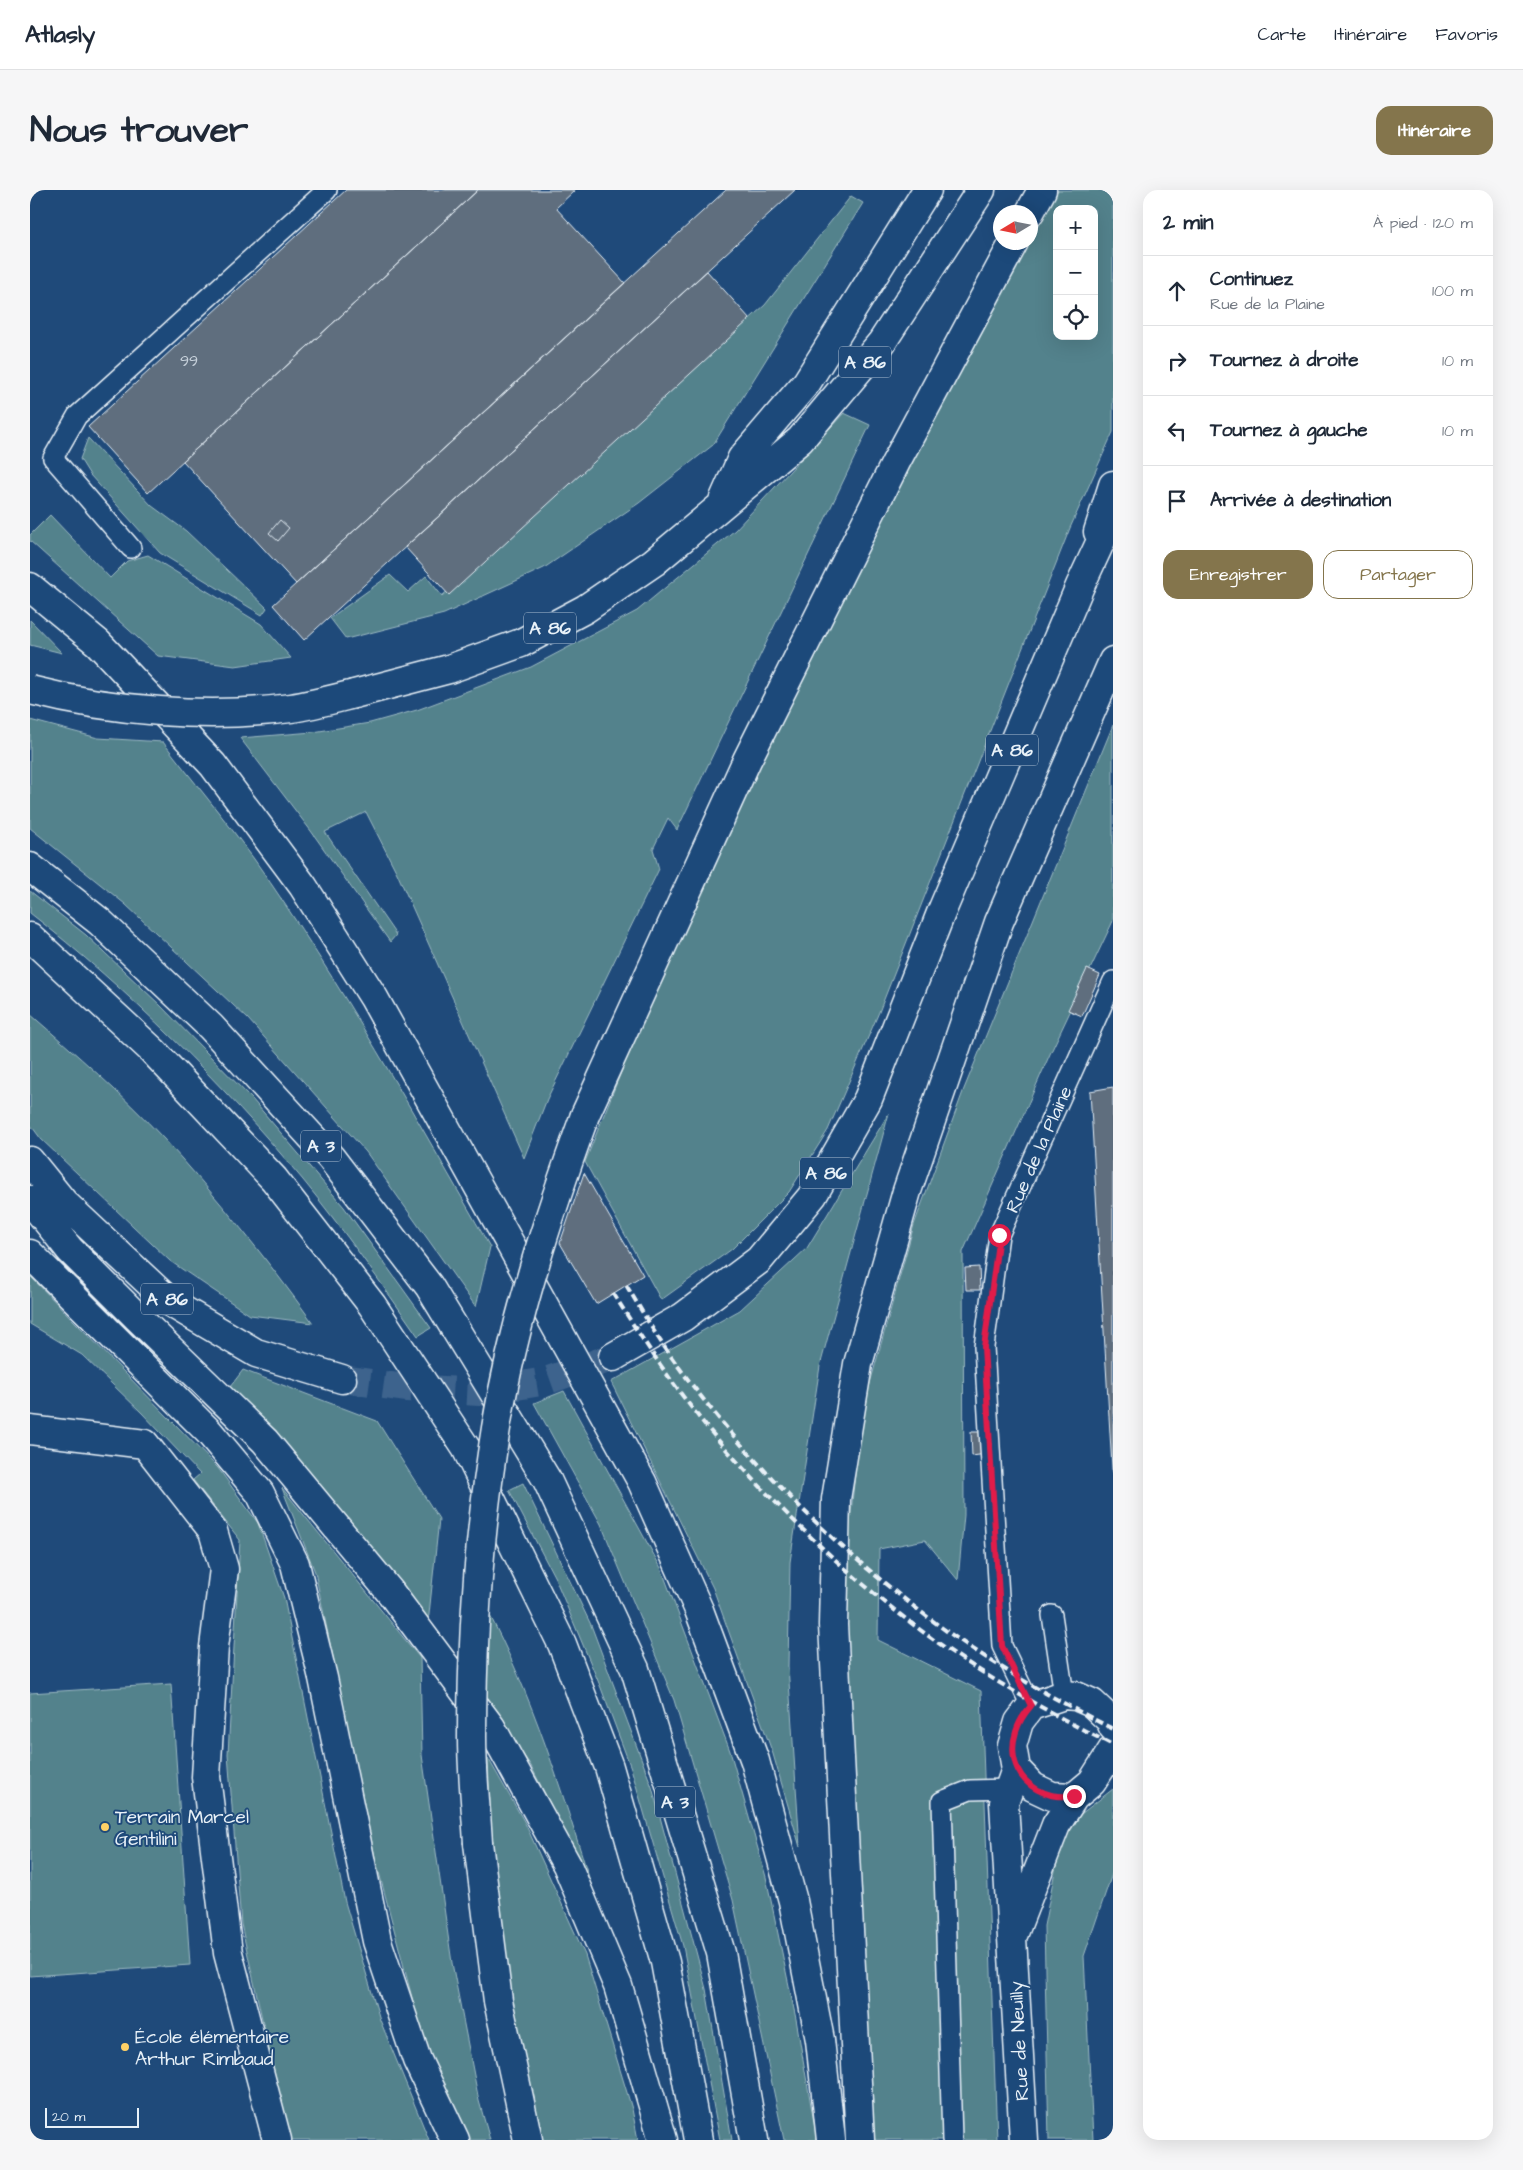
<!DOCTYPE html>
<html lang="fr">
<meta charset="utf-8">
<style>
body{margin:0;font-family:"Architects Daughter",sans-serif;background:#f6f6f7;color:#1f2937}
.controls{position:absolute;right:15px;top:15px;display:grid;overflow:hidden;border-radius:10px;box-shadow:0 5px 20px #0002}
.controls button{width:45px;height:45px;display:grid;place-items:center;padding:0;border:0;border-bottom:1px solid #e0e1e3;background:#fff;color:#1f2937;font:25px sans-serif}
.compass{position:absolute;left:963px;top:15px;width:45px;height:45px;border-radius:50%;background:#fff;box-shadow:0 5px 20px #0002;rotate:260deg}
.scale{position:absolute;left:15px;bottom:12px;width:94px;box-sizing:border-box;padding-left:5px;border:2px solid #e8f1f8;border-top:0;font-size:14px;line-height:18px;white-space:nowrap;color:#e8f1f8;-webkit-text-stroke:4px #1f4a7a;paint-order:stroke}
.stop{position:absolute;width:15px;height:15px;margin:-11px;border:4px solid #e11d48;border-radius:50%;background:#fff}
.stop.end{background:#e11d48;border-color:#fff;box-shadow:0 1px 5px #0008}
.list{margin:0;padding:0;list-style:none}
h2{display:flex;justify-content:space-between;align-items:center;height:65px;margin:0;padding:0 20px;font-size:21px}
h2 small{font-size:16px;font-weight:400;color:#747a83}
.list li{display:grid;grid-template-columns:32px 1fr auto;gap:15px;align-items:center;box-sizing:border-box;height:70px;padding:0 20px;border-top:1px solid #e0e1e3}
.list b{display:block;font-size:19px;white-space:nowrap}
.list p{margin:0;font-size:16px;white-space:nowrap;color:#747a83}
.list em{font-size:16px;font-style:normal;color:#747a83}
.actions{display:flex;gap:10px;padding:15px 20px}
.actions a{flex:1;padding:11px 0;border:1px solid #84754c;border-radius:15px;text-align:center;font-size:18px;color:#84754c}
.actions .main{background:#84754c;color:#fff}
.icon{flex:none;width:28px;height:28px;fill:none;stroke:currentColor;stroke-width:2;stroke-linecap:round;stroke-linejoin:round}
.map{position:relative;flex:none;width:1083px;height:1950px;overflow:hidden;border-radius:15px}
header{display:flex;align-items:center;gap:30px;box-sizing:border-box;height:70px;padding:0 25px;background:#fff;border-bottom:1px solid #e0e1e3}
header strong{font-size:24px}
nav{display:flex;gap:28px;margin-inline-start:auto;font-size:18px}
.intro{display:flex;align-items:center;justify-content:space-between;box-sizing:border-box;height:120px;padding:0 30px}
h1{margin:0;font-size:35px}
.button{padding:12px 22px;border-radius:15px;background:#84754c;color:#fff;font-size:18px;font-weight:700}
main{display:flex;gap:30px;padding:0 30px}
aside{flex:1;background:#fff;border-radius:15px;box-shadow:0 5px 20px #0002}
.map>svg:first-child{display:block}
.green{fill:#52828c;stroke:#9dbac2;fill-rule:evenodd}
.building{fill:#5e6e7e;stroke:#e8f1f8}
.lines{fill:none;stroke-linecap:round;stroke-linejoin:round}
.highway-tunnel{stroke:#3d638d;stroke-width:28;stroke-dasharray:28 14;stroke-linecap:butt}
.lane-casing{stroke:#e8f1f8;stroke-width:22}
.street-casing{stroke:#e8f1f8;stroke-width:31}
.secondary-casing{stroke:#e8f1f8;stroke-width:31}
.highway-casing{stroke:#e8f1f8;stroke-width:31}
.lane{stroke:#1f4a7a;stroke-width:19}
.street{stroke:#1f4a7a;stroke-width:28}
.secondary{stroke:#1f4a7a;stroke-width:28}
.highway{stroke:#1f4a7a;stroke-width:28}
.rail{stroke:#e8f1f8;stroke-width:4;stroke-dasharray:8 4;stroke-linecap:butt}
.highway-bridge-casing{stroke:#e8f1f8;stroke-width:31;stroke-linecap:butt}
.highway-bridge{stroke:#1f4a7a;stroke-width:28}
.route{stroke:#e11d48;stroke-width:6}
.poi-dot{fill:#ffd166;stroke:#1f4a7a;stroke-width:2}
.labels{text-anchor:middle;stroke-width:4;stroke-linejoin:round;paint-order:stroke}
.number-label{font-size:16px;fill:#c6d0da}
.shield{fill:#1f4a7a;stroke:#acbfd2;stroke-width:1}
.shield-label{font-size:18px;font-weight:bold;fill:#e8f1f8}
.street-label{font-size:19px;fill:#e8f1f8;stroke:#1f4a7a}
.poi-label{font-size:19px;fill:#e8f1f8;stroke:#1f4a7a;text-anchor:start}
</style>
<header>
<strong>Atlasly</strong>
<nav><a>Carte</a><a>Itinéraire</a><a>Favoris</a></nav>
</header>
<div class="intro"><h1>Nous trouver</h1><a class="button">Itinéraire</a></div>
<main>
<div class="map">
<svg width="1083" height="1950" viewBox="0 0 1083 1950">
<rect width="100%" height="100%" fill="#1f4a7a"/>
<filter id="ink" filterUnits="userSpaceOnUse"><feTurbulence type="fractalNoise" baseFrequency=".02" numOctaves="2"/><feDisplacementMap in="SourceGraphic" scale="10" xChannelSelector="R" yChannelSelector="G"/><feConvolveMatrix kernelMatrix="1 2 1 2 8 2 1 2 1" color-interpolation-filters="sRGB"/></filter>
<g filter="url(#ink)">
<!-- green -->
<path class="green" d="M1028,0H1083V242L1040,338L849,822L798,940L759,1002L702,1059L631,1110L555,972L630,785L816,395L891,251ZM1027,19H1064V146H1027Z
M821,6L833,13L683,255L609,313L514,378L414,424L316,449L300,428L360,385L378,402L396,386L412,406L735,115Z
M814,223L840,235L647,640L638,628L623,659L629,679L517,909L494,968L367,683L336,622L295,642L366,745L360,752L281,641L210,548L283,542L340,533L387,520L501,477L607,421L705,340Z
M58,248L122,316L156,341L237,418L232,425L130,363L60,285L50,269Z
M20,325L80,388L97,371L118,365L231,434L261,468L205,476L128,466L0,351V345Z
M0,430L32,463L0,455Z
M0,530L68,548L133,552C163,591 195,629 224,669C311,793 385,926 460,1057L446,1117L336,962L218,829L95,714L0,638Z
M1083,535V731L1020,864L933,1062L934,1325L928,1390L895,1350L849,1359L848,1450L951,1501L967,1950H843L812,1410L831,1226L884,1035L934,899Z
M0,701L56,745L130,815L222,909L314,1017L401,1138L388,1146C351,1093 314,1040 273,990C193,894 99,800 0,723Z
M0,824C46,864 92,904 134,949C187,1007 237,1069 283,1133L220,1125L140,1071L11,949L0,934Z
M859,923L790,1176L760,1372L758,1476L770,1657L743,1564L683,1398L581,1192L710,1120L777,1058Z
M0,1086L188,1278L228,1333L254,1408L315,1712L350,1830L399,1950H259L211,1734L198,1564L210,1350L163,1290L170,1284L112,1223L52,1165L0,1134Z
M213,1180L347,1231L409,1329L398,1434L324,1339L200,1197Z
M534,1201L631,1378L700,1561L736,1687L766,1829L787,1950H754L703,1710L644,1510L571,1334L504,1213Z
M493,1293L561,1435L622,1597L676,1799L702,1950H690L653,1756L601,1578L571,1498L525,1388L479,1300Z
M252,1298L390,1468L392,1565L422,1773L449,1911L460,1950H439L394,1853L345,1667L285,1382Z
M456,1418C503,1506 532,1602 562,1697L501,1576L456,1511Z
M141,1494L160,1775L0,1786V1503Z
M458,1568L495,1633L555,1765L602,1919L608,1950H511L478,1815L463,1695Z
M1083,1599V1681L1054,1766L1063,1950H1019L1014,1736L1029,1661L1047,1627Z"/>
<!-- building -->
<path class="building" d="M316,0H448L118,303L58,237Z
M448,0H545L526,18L595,93L266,394L153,271Z
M696,0H765L274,450L243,415Z
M677,81L720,129L419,405L375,357Z
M250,330L259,338L248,351L239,343Z
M1057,779L1070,785L1052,826L1038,820Z
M1083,897V1295L1060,901Z
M554,983L613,1085L566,1114L530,1053Z
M949,1077L950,1100H936L935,1078Z
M941,1242H955L956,1264L942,1266Z"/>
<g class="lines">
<!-- highway-tunnel -->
<path class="highway-tunnel" d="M312,1189L376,1198L449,1202L516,1191L583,1167"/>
<defs>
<path id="lane" d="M101,358L23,268L47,226L297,0
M1022,1425L1034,1505
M1001,1516L972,1456L954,1157L969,1045L1083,791
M922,1950L912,1611L940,1600L979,1599"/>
<path id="street" d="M0,1240L115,1254L183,1341L194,1379L184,1457L176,1587L198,1763L247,1950"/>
<path id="secondary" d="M986,1579L974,1613L994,1950
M1044,1607L1022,1606L1003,1597L986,1579L982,1556L989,1532L1001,1516L1034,1505L1046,1506L1062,1513L1080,1530L1083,1537
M984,1743L1026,1635L1044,1607L1062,1592L1083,1559"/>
<path id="highway" d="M1000,22L1012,0
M693,311L712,268L777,192L897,0
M1068,342L1083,295
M0,397L68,453L183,575L273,696L344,808L612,1292L669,1420L725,1571L763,1711L790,1850L801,1950
M324,504L419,479L491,453L555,419L624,372L770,250L852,152L951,0
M0,677L70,732L181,837L301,968L399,1096L517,1290L605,1479L691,1763L724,1950
M0,747L123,861L244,989L342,1115L436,1258L532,1454L579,1577L635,1772L668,1950
M555,925L717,570L866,272L984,52
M0,971L34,1013L141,1113L226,1163L312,1189
M0,1010L40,1060L108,1128L235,1251L361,1403L461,1537L537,1675L588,1796L633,1950
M0,1064L179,1242L230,1303L265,1374L293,1488L347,1751L387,1870L425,1950
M583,1167L653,1127L729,1070L783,1005L838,909L911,723L1050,396L1083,325
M448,1653L468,1811L498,1950
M830,1950L803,1435L806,1309L828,1174L877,1001L969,732L1083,471"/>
</defs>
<!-- lane casing -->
<use href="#lane" class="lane-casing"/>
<!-- street casing -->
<use href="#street" class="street-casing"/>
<!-- secondary casing -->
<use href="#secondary" class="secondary-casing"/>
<!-- highway casing -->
<use href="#highway" class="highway-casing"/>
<!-- lane -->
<use href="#lane" class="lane"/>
<!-- street -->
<use href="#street" class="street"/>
<!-- secondary -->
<use href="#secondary" class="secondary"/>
<!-- highway -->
<use href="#highway" class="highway"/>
<!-- rail -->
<path class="rail" d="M596,1095C611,1119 624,1143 640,1165C715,1270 808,1361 911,1437C965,1476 1024,1509 1083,1539
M583,1103C612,1149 642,1194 676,1236C743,1315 820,1389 904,1450C961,1490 1021,1524 1083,1555"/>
<defs>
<path id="highway-bridge" d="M0,500C82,521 177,529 261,518C282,515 304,509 324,504
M448,1653C446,1618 442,1583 442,1547C442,1444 449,1341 466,1238C484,1131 518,1027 555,925"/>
</defs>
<!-- highway-bridge casing -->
<use href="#highway-bridge" class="highway-bridge-casing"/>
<!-- highway-bridge -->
<use href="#highway-bridge" class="highway-bridge"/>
</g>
</g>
<g class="lines" filter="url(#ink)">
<!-- route -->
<path class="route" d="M969,1045L954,1157L972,1456L1001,1516C973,1547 977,1593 1021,1605C1028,1607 1037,1606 1044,1606"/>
</g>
<!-- markers -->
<g class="poi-dot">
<circle cx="75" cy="1637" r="5"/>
<circle cx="95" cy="1857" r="5"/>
</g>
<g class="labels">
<!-- number labels -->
<g class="number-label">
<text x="159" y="176">99</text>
</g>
<!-- shield labels -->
<g class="shield">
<rect x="809" y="156.5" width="52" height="31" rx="4"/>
<rect x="494" y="422.5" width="52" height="31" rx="4"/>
<rect x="956" y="544.5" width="52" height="31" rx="4"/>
<rect x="271" y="940.5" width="40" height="31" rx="4"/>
<rect x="770" y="967.5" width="52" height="31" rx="4"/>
<rect x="111" y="1093.5" width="52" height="31" rx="4"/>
<rect x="625" y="1596.5" width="40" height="31" rx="4"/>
</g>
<g class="shield-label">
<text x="835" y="178">A 86</text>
<text x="520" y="444">A 86</text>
<text x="982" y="566">A 86</text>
<text x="291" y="962">A 3</text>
<text x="796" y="989">A 86</text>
<text x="137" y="1115">A 86</text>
<text x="645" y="1618">A 3</text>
</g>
<!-- street labels -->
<g class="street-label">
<text transform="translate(1008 959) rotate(-66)" y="7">Rue de la Plaine</text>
<text transform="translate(988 1851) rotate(-93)" y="7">Rue de Neuilly</text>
</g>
<!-- poi labels -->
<g class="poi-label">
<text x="85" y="1633">Terrain Marcel<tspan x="85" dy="22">Gentilini</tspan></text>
<text x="105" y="1853">École élémentaire<tspan x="105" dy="22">Arthur Rimbaud</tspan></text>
</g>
</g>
</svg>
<div class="controls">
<button>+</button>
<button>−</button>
<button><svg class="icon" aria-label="locate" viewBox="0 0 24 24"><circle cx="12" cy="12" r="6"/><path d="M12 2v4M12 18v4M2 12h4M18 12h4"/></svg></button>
</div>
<svg class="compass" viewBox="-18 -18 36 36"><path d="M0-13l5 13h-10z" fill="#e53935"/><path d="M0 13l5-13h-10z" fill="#747a83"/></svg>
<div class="scale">20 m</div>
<div class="stop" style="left:969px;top:1045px"></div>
<div class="stop end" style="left:1044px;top:1606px"></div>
</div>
<aside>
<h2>2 min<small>À pied · 120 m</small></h2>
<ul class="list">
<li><svg class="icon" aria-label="ahead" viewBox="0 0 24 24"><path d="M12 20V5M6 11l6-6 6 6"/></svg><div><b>Continuez</b><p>Rue de la Plaine</p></div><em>100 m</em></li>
<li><svg class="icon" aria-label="right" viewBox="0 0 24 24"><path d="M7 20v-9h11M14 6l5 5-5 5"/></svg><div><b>Tournez à droite</b></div><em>10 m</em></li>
<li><svg class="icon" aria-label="left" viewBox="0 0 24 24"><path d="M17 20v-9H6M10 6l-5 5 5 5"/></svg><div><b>Tournez à gauche</b></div><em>10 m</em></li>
<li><svg class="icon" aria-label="arrive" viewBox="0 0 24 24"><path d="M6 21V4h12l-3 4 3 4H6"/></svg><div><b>Arrivée à destination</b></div></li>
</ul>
<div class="actions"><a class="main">Enregistrer</a><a>Partager</a></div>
</aside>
</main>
